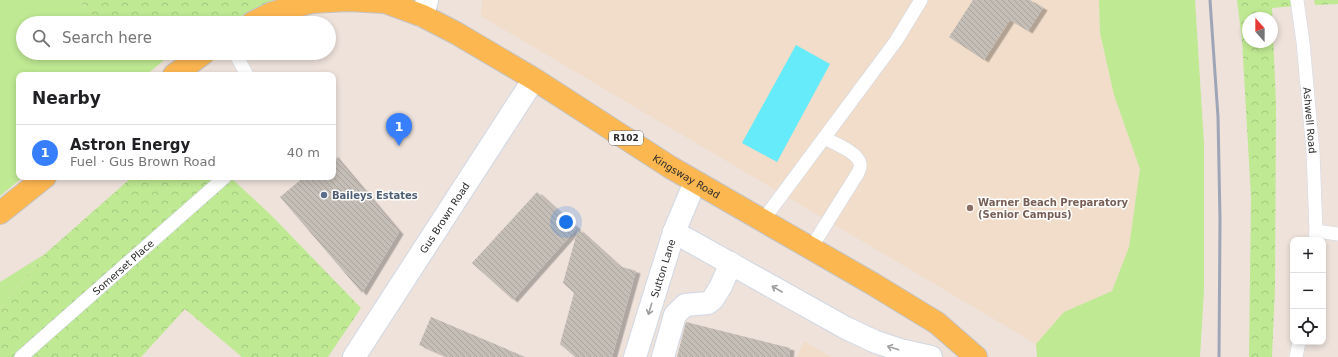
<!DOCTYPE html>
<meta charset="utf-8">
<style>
body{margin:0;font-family:"DejaVu Sans",sans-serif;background:#f2f2f2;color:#202124}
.controls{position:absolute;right:12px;bottom:12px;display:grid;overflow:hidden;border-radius:8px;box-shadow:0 2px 6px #0003}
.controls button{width:36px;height:36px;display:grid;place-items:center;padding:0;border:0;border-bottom:1px solid #e0e0e0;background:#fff;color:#202124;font:20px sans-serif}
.compass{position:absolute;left:1242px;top:12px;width:36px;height:36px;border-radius:50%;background:#fff;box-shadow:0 2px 6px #0003;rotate:339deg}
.you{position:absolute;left:566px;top:222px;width:14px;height:14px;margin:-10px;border:3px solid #fff;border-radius:50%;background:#1a73e8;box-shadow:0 0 0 6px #1a73e833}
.badge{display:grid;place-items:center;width:26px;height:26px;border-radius:50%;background:#377fff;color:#fff;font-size:13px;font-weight:700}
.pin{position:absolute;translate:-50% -33px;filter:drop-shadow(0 1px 2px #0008)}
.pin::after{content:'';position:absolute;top:21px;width:14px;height:12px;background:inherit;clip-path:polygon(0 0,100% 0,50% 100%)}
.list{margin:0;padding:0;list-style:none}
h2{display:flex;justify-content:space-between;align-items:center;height:52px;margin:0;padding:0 16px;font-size:17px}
h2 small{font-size:13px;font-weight:400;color:#757577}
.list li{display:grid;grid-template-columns:26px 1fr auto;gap:12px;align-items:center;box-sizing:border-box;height:56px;padding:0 16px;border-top:1px solid #e0e0e0}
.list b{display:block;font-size:15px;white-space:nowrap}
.list p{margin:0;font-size:13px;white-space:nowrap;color:#757577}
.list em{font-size:13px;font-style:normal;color:#757577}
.icon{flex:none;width:22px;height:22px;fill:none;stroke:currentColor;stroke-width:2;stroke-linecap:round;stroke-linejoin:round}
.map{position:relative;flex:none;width:1338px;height:357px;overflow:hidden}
.search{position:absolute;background:#fff;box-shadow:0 2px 6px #0003;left:16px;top:16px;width:320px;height:44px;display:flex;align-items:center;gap:10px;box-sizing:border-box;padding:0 14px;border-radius:22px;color:#757577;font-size:15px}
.panel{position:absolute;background:#fff;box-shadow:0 2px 6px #0003;left:16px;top:72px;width:320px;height:108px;border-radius:8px}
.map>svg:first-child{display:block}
.education{fill:#f1ddc9}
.grass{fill:#bfe993}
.forest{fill:url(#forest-crowns);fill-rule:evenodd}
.water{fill:#65ebf9}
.building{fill:url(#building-back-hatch);filter:url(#shadow)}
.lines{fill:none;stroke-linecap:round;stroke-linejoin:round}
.lane-casing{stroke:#d0d8e5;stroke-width:14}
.street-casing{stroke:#d0d8e5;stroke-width:24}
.primary-casing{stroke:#c3c3c3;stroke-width:24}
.lane{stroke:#fff;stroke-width:13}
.street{stroke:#fff;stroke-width:22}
.primary{stroke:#fdb751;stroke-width:22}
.rail{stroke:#9da5b6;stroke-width:3}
.oneway{stroke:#9f9f9f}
.service-dot{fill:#5c6f8a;stroke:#fff;stroke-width:1.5}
.education-dot{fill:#8d6e63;stroke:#fff;stroke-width:1.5}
.labels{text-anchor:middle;stroke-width:3;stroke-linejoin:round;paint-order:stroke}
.shield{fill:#fff;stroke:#6a6a6a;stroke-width:1}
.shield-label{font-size:9px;font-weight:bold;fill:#2a2a2a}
.street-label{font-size:10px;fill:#2a2a2a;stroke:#fff}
.service-label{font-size:10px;font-weight:bold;fill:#4e5e75;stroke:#fff;text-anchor:start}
.education-label{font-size:10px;font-weight:bold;fill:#785e54;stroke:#fff;text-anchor:start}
</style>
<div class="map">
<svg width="1338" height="357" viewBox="0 0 1338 357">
<defs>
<pattern id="forest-crowns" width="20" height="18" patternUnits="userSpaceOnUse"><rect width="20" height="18" fill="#bfe993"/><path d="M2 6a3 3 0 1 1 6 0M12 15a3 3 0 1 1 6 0" fill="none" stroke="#a4c87f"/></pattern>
<pattern id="building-back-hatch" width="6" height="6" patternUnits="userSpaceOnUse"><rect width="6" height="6" fill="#c5beb7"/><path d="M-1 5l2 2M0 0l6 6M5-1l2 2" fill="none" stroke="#a9a39e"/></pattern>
<filter id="shadow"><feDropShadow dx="4.5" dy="2.5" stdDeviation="0" flood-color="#0004"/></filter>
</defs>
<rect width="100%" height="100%" fill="#eee2db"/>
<!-- education -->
<path class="education" d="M482,0H1099L1100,33L1114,95L1140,169L1129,247L1112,291L1064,312L1036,344L481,16Z
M804,341L831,357H797Z"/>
<!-- grass -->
<path class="grass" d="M0,0H80L82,4L100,23H23V53H173L146,75H19V177H23L0,196Z
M1099,0H1195L1204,144V290L1200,357H1037L1036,344L1064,312L1112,291L1129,247L1140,169L1114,95L1100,33Z
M45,254L0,308V282Z"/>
<!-- forest -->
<path class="forest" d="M80,0H273L271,3L224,23H100L82,4Z
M1237,0H1293L1295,6L1272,8L1276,105L1275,287L1272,357H1249L1251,197L1242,40ZM1248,18H1272V42H1248Z
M1314,0H1338V4L1315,5Z
M132,177H230L271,215L361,308L328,357H242L185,309L141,357H0V308L45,254Z"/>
<!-- water -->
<path class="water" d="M796,45L830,64L777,162L742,143Z"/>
<!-- building -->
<path class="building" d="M973,0H1030L1043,8L1028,31L1010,20L984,60L949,37Z
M333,154L399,232L362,293L280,197L304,177H333Z
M537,192L577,228L513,300L472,263Z
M578,229L619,266L636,271L612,357H575L560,344L574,293L563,283Z
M431,317L525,357H447L419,345Z
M686,322L790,348L789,357H677Z"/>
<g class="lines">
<defs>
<g id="lane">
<path id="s1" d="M1297,0L1303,42L1313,152L1316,231L1315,240"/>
<path d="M235,53L247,75"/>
<path d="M763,220L824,138L896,41L921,0"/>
<path d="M1316,231L1338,234"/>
<path d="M811,248L858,173C859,170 861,167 860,164C859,153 834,143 824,138"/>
<path id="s2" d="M21,357L225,177"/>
<path d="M1296,357L1299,342"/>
</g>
<g id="street">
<path d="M423,16L427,0"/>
<path d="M674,232L846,328L876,342L900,350L931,357"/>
<path id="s3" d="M354,357L534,79"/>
<path id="s4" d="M635,357L674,232L695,182"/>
<path d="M663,357L675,315L685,305L708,303L713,299L721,286L731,263"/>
</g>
<g id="primary">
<path id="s5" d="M252,23L272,13L312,2L348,0L385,2L423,16L456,33L534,79L670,167L873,284L937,323L976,357"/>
<path d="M174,75L204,53"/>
<path d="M0,213L45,177"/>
</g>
</defs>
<!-- lane casing -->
<use href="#lane" class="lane-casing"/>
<!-- street casing -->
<use href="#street" class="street-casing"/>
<!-- primary casing -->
<use href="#primary" class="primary-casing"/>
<!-- lane -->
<use href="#lane" class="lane"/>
<!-- street -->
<use href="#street" class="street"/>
<!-- primary -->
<use href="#primary" class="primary"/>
<!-- rail -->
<path class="rail" d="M1210,0L1218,117L1220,220L1219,357"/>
</g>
<!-- one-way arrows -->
<defs><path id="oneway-shaft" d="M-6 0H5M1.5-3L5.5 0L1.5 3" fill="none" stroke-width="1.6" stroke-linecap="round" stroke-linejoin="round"/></defs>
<g class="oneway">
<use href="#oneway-shaft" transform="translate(777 289) rotate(-150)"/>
<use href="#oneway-shaft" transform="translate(650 309) rotate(107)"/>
<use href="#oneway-shaft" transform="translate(893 348) rotate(-162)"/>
</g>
<!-- markers -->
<circle class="service-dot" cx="324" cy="195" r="4"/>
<circle class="education-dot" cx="970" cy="208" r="4"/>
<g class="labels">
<!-- shield labels -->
<rect class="shield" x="609" y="131" width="34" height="14" rx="3"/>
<g class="shield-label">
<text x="626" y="141">R102</text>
</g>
<!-- street labels -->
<g class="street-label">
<text dy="4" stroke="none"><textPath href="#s1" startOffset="121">Ashwell Road</textPath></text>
<text dy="4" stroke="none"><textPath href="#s5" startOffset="486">Kingsway Road</textPath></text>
<text dy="4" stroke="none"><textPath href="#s3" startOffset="166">Gus Brown Road</textPath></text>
<text dy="4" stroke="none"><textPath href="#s2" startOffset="136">Somerset Place</textPath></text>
<text dy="4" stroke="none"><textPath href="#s4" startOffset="93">Sutton Lane</textPath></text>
</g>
<!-- service labels -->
<g class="service-label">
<text x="332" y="199">Baileys Estates</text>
</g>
<!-- education labels -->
<g class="education-label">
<text x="978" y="206">Warner Beach Preparatory<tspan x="978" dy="12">(Senior Campus)</tspan></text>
</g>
</g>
</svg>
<div class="controls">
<button>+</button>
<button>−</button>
<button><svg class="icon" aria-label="locate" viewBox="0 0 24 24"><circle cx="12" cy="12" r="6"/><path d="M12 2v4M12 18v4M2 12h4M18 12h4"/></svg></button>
</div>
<svg class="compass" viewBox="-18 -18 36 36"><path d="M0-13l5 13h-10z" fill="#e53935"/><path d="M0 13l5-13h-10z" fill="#757577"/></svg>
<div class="you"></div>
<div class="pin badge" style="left:399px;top:146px">1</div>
<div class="search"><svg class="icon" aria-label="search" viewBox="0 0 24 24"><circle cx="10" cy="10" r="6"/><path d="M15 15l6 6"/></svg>Search here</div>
<section class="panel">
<h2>Nearby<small></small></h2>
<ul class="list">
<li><span class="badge">1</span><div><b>Astron Energy</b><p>Fuel · Gus Brown Road</p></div><em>40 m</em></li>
</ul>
</section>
</div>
